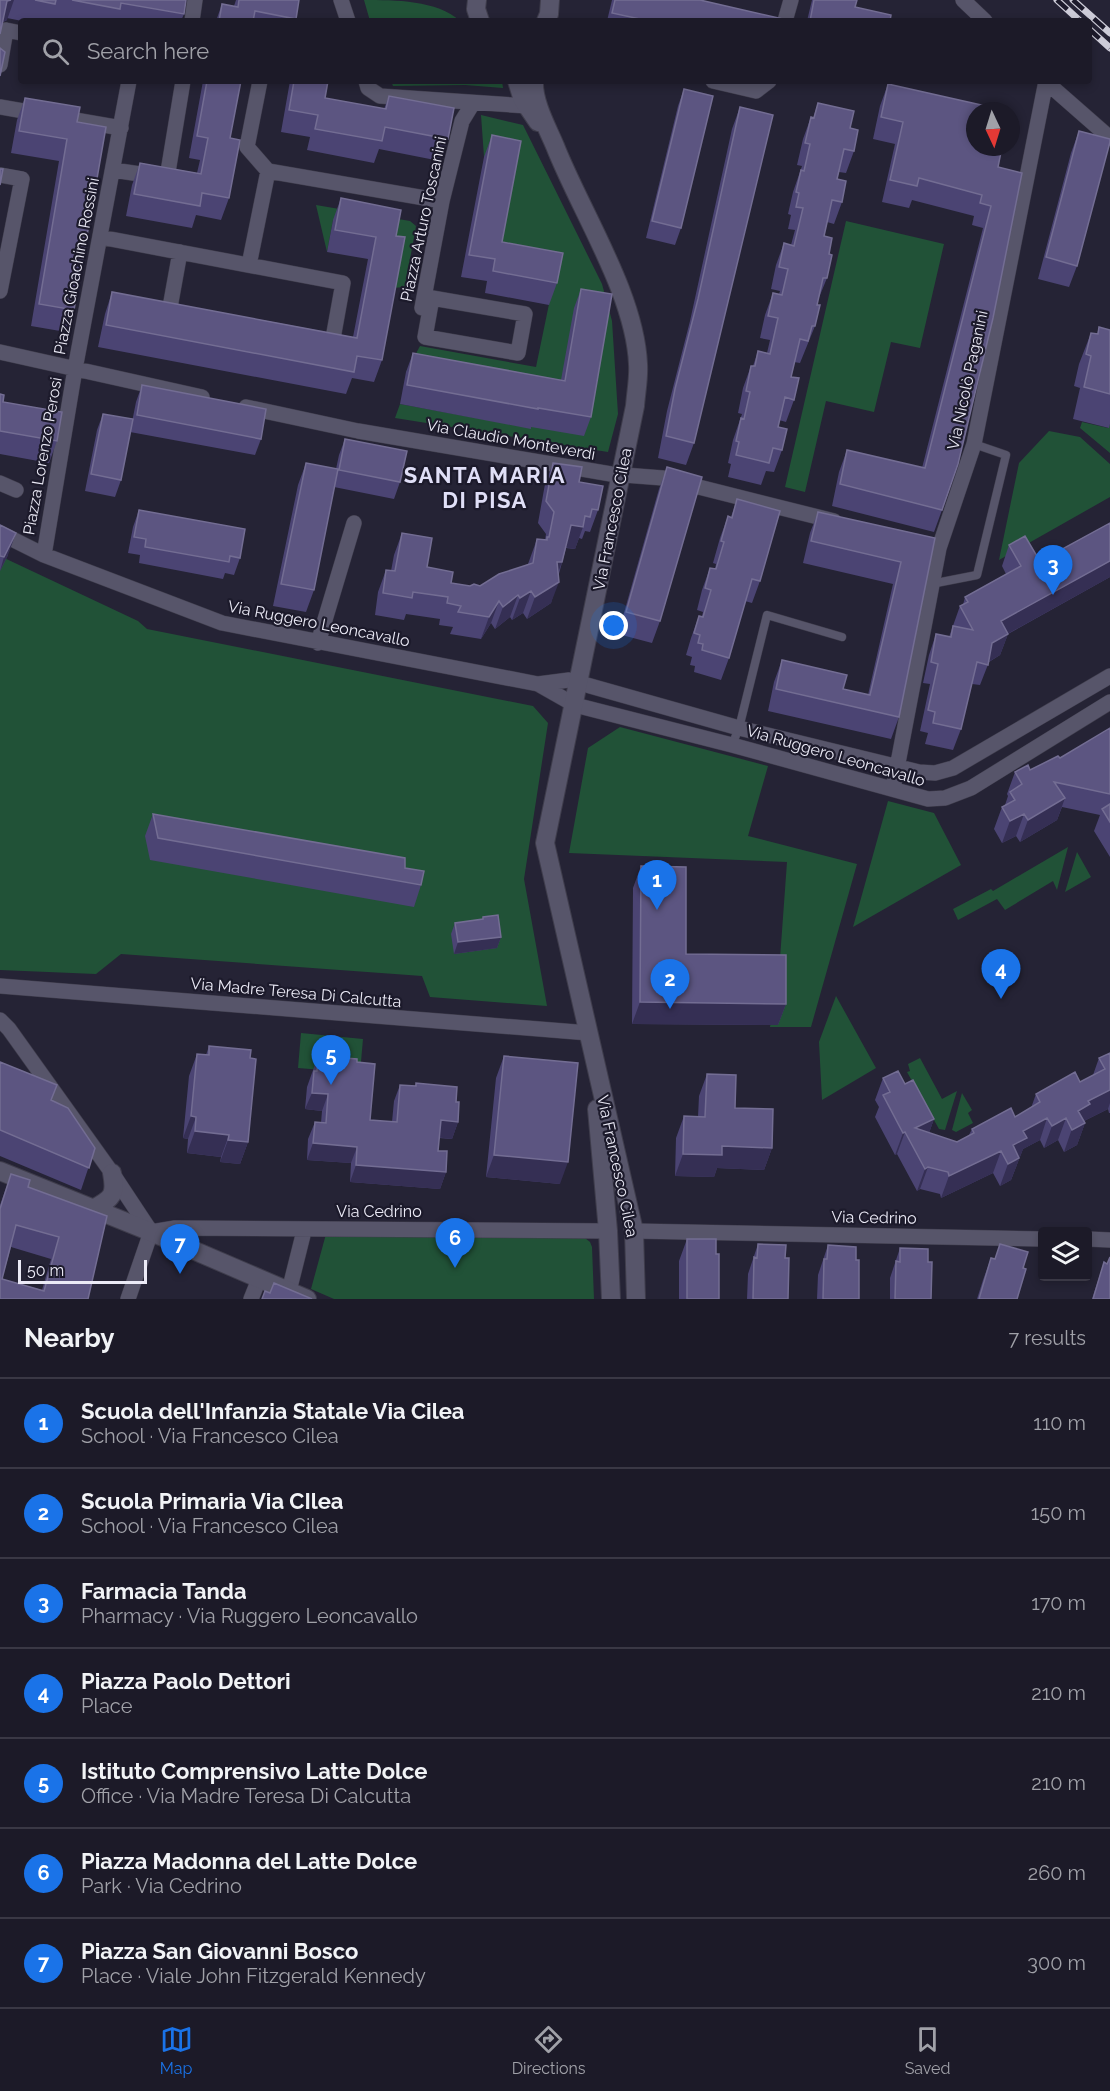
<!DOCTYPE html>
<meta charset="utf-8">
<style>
body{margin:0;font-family:Raleway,sans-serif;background:#292734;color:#f1f3f6}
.controls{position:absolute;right:18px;bottom:18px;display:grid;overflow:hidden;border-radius:6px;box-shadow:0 3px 9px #0003}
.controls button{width:54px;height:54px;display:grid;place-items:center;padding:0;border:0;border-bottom:2px solid #3a3845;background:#1c1a28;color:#f1f3f6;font:30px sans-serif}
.compass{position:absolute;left:966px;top:102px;width:54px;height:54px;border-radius:50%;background:#1c1a28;box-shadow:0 3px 9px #0003;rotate:176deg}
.scale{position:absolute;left:18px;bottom:15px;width:129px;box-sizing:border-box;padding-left:6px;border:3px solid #ebeaf6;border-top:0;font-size:16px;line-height:21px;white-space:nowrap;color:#ebeaf6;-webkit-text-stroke:4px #1c1a2b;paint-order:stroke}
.you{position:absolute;left:614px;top:626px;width:21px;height:21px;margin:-15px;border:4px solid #fff;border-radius:50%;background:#1a73e8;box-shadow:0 0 0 9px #1a73e833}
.badge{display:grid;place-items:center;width:39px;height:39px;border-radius:50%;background:#1a73e8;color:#fff;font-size:20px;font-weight:700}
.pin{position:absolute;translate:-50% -50px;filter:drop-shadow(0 2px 3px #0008)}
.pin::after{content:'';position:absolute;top:32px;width:21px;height:18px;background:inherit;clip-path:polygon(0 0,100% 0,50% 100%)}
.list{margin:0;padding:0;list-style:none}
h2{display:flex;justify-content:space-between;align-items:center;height:78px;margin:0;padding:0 24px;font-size:26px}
h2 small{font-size:20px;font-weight:400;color:#a0a1a8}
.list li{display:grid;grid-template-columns:39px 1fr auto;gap:18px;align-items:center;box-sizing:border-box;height:90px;padding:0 24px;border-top:2px solid #3a3845}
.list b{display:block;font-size:22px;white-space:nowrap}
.list p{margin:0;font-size:20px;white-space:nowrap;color:#a0a1a8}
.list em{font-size:20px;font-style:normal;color:#a0a1a8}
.icon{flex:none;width:33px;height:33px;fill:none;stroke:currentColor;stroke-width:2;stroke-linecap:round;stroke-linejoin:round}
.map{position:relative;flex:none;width:1110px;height:1299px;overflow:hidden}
.search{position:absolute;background:#1c1a28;box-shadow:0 3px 9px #0003;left:18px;right:18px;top:18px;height:66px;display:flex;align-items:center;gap:15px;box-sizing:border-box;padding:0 21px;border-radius:6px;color:#a0a1a8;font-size:22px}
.sheet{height:708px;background:#1c1a28}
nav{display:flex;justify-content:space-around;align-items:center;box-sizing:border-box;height:84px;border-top:2px solid #3a3845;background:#1c1a28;font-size:16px;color:#a0a1a8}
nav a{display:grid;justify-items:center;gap:3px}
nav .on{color:#1a73e8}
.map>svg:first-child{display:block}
.green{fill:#215237}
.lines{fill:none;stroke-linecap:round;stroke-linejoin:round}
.lane-casing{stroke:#3f3d4c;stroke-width:9}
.street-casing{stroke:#3f3d4c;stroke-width:16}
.secondary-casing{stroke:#3f3d4c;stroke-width:20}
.lane{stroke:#57556a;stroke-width:8}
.street{stroke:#57556a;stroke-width:15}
.secondary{stroke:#57556a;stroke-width:18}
.rail-casing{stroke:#cdccd8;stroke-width:7}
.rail{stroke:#1c1a2b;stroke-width:4.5;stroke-dasharray:14;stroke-linecap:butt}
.wall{fill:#4b4473;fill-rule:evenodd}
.shaded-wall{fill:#352f54}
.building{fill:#5c5581;stroke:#736d93;stroke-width:1.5;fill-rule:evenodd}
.labels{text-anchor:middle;stroke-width:4.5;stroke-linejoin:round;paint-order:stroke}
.street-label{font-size:16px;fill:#ebeaf6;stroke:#1c1a2b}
.district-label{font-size:22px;font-weight:bold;letter-spacing:1.5px;fill:#e0dff7;stroke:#1c1a2b}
</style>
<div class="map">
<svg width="1110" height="1299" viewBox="0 0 1110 1299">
<rect width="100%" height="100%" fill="#252335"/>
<!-- green -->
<path class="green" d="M364,0C395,0 437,0 460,21H370Z
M391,81H502L503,88L465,85L393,86Z
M481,115L523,125L602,284L612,321L618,414L608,452L395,418L400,404L530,428L536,396L406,372L420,346L536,367L555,275L494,264L513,163L484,157Z
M316,205L410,221L416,226L405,287L392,288L397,260L333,220L327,252Z
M846,221L944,244L920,348L891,342L874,412L826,401L805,492L785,487Z
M1082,422L1108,428L1110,423V453L1080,428Z
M1049,431L1080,437L1110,464V497L999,560L1019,463Z
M0,556L138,621L147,629L533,706L548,723L524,879L547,1006L430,997L422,976L121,954L96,974L0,970Z
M620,727L768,766L748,836L857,864L811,1027H770L778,986L787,862L569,853L588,748Z
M888,801L934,813L961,865L853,927Z
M1068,847L1057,890L1053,881L1005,910L997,899L958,920L953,909L991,889L993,891Z
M1077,852L1091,877L1065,892Z
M836,996L876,1068L822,1100L819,1042Z
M301,1033L363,1039L360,1073L298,1068Z
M920,1058L942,1099L957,1091L945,1130L939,1129L907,1072L910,1071L908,1064Z
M962,1093L972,1110L968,1113L973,1123L956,1132L952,1130Z
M326,1234L585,1238L590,1242L592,1247L594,1299H334L311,1289Z"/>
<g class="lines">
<defs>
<path id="lane" d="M931,584L977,575L1006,455L974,444
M732,745L739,728L767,615L842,637"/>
<path id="street" d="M341,0L348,21
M963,0L985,21
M192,21L195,0
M785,21L791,0
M0,65L6,30L21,33
M260,81L247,147L268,171
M366,81L368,88L380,96L527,106
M713,81L756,91L769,81
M1045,81L1110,138
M0,107L121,128
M113,170L167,178L183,81
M268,171L442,201
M0,175L22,179L0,291
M100,237L343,283L332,344L323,342
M249,265L268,171
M432,298L525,314L518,353L425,337Z
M422,308L442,201L462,121L473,103
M179,315L169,313L180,252
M0,352L202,397
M246,407L358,431L611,474L663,478L834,521
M0,483L16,490
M0,533L44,555L222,623L538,684L575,705L732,745L928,799L945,798L971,788L1110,702
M916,542L939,548
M44,555L75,369L129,81
M318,643L354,523
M538,684L569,680L739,728L919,772L935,773L953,768L1110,676
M893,789L939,548L974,444L1046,81
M0,986L589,1033
M0,1020L9,1029L112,1173L151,1232
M634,1231L1042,1239
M151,1232L175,1228L608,1231
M1088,1239L1110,1240
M289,1291L304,1231
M128,1299L151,1232
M251,1299L259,1279"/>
<path id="secondary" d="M477,0L476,9L480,21
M546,21L549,14L550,0
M517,81L523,100L538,122
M534,81C533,102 547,127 555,146C581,212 635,294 638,364C639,378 636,392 635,406L545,843L634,1231L636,1299
M597,1109L608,1231L611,1299
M0,1171L151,1232L307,1299
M93,1209C113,1198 116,1195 112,1173"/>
</defs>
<!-- lane casing -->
<use href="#lane" class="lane-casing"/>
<!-- street casing -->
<use href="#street" class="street-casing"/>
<!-- secondary casing -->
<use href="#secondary" class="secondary-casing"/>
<!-- lane -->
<use href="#lane" class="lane"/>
<!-- street -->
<use href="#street" class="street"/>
<!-- secondary -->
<use href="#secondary" class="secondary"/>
<defs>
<path id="rail" d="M1057,0L1080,21
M1073,0L1110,33
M1089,29L1110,48"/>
</defs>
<!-- rail casing -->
<use href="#rail" class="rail-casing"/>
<!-- rail -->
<use href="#rail" class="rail"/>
</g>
<!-- wall -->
<path class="wall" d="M0,0H186L184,14L181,21H59L50,19L49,21H22L7,18V20L3,22Z
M236,0H299L295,21H216L222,4L234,6Z
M612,0H700L782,21H607Z
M812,0H857L855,7L890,21H807Z
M203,81H241L230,138L229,198L221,220L196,215L192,228L126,216L132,185L140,163L197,173L200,160L189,158Z
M290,81H328L325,98L384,109L389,96L448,139L440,161L379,149L374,163L307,150L310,137L281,132Z
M888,84L998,167L942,510L934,532L832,506L839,472L847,450L922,468L983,228L972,225L974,216L912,200L909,208L882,202L895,144L873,139L880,106Z
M684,89L681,228L675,245L646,238L678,106Z
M25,98L77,122L74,310L66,332L31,326L59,161L11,153L17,120Z
M818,103L850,128L854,151L846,173L839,172L837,179L842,202L834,224L827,222L824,236L829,254L827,278L818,300L815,326L800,363L794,362L791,377L794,400L786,422L779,420L778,427L782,450L774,472L766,471L761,485L728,477L731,464L728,463L733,440L742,414L738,413L743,388L751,366H753L758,351L767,353L770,340L760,338L765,315L773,293L779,294L780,291L771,289L776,265L784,243L791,245L795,230L788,229L791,215L788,214L793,192L802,166L797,165L803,139L811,117L813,118Z
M740,107L694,443L686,465L658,458L667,411L690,321L732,129Z
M1079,131L1077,266L1069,287L1038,279L1071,153Z
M492,135L502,242L557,283L549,305L485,293L487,281L461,277L484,157Z
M341,198L396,236L382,360L374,382L352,378L346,394L98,347L105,314L112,292L353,337L368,259L327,252L333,220Z
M581,289L591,417L584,436L531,427V429L400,404L406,372L413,353L561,380L574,308Z
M1099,327L1110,330V424L1109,428L1073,419L1080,388L1074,386L1079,364L1091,333L1097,334Z
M142,385L261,439L255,455L130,432L136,402Z
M0,394L3,402L57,441L49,463L0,454Z
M103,414L121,480L115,497L85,491L97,430Z
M345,439L400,482L394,499L334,487L314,590L306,612L273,606L298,485L306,463L336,469L339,455Z
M553,463L579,482L598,510L590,532L585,531L582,539L579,538L575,549L566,548L551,603L527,619L523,613L512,620L510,617L495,629L491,623L481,639L450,634L453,627L439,625L440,619L406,614L404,620L375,615L378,592L386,570L391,571L394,555L402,533L427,567L451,583L470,586H480L528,564L537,539L545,540L546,534L538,523L545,484Z
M667,467L660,621L652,643L618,634L659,489Z
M737,499L760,581L752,603L745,601L729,658L721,680L694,672L695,666L690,665L692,657L686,655L691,638L699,616H702L703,612L697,610L702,590L710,568L715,569L716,564L713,563L720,538L728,516L731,517Z
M139,510L240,558L234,575L225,573L223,579L139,563L140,555L128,553L133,527Z
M818,512L935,538L899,717L891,739L768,711L774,682L782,660L843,689L868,695L893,584L803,563L810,533Z
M1110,523V577L1008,634L1000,655L989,662L980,685L972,684L961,729L953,750L925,744L928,733L920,731L930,684L923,683L929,655L936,634L949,637L960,606L963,605L965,597L1006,574L1002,566L1009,545L1038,558H1046Z
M0,525L8,555L0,571Z
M1110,728V857L1094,831L1100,815L1062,807L1057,820L1020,842L1016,836L1002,843L994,829L1002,807L1005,805L1008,796L1007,794L1015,772L1030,770L1060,758Z
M153,814L405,868L421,885L414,907L150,860L145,836Z
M641,866L686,954L786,1004L778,1025L632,1024L633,888Z
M483,917L501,937L497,948L454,954L451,934L455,923L482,919Z
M209,1046L250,1058L248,1142L240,1164L220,1162L221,1157L187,1153L188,1139L183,1138L189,1076L197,1054L206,1055Z
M1110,1053V1113H1109L1108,1109L1084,1121L1085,1123L1077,1145L1064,1152L1058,1140L1044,1148L1040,1140L1023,1149L1011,1180L1000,1186L993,1173L941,1198L940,1194L920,1189L917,1191L897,1154L895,1155L875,1117L879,1107L875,1100L883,1078L905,1084L934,1119L929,1133L957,1142L969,1135L972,1129L1015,1117L1031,1108L1036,1094L1080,1082L1093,1075L1099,1058Z
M318,1056L357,1062L370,1120L392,1122L394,1101L400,1085L415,1086L416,1083L456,1102L458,1122L452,1139L439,1138L438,1151L446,1172L440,1189L350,1182L351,1163L307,1160L308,1139L315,1122L321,1123L322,1111L305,1109L307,1087Z
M504,1056L560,1184L486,1177L496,1078Z
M0,1062L52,1100L95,1148L81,1190L0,1156Z
M707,1074L735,1108L772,1148L764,1170L717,1168L714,1177L675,1176L676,1138L684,1116L698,1117L699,1096Z
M11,1174L28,1187L107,1216L88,1299H0V1205ZM11,1247L51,1259L42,1290L2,1279Z
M687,1239L716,1254L719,1299H679V1261Z
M758,1244L785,1258L788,1299H747L748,1274Z
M1000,1244L1023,1268L1017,1299H977L983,1280L991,1258L995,1259Z
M828,1245L856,1260L859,1299H817L818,1275Z
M900,1248L928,1262L931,1299H890V1278Z
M1104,1262L1107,1264L1110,1299H1092Z"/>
<!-- shaded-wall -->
<path class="shaded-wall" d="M11,0H14L7,20L0,23L7,1Z
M571,525L583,527L575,549L563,547Z
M16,533L8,555L0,571L4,557Z
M1110,561V577L993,642L1001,621Z
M557,562H562L554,584Z
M559,582L551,603L527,619L535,597Z
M531,591L523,613L512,620L520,598Z
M518,595L510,617L495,629L503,607Z
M499,601L491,623L481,639L489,617Z
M1008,634L1000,655L985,664L992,643Z
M1065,798L1057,820L1020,842L1028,820Z
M1024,814L1016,836L1002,843L1010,821Z
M501,937L497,948L454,954L458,942Z
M640,1002L786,1004L778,1025L632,1024Z
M1110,1090V1103L1108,1109L1084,1121L1085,1123L1077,1145L1064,1152L1078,1111L1088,1101Z
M312,1093L328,1094L322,1111L305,1109Z
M191,1116L196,1117L188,1139L183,1138Z
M1047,1118L1040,1140L1023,1149L1011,1180L1000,1186L1008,1164L1013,1145L1023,1131Z
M1066,1118L1058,1140L1044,1148L1052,1126Z
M934,1119L926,1141L915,1128Z
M441,1120L458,1122L452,1139L435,1137Z
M195,1131L229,1135L221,1157L187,1153Z
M905,1132L897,1154L895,1155L903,1133Z
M228,1140L248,1142L240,1164L220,1162Z
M313,1143L357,1147L351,1163L307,1160Z
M722,1146L772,1148L764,1170L717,1168L714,1177L675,1176L683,1154Z
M1001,1151L993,1173L941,1198L949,1176Z
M494,1155L568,1162L560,1184L486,1177Z
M356,1165L446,1172L440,1189L350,1182Z
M928,1167L920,1189L917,1191L925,1169Z"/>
<!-- building -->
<path class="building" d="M0,0H11L7,1L0,34Z
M35,0H56L55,4Z
M72,0H186L184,14L121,3L120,9Z
M239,0H299L296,19L255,11L253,21H219L222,4L238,7Z
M615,0H700L783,19L782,21H649L612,13Z
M814,0H857L855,7L891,15L890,21H810Z
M0,48L5,52L0,76Z
M207,81H241L230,138L240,140L229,198L202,193L200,206L134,194L140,163L201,174L208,138L197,136Z
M294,81H328L325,98L386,109L389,96L454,108L448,139L385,127L382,141L315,129L318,115L289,110Z
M888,84L1008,111H975V147H1002L998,167L1022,173L993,318L958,464L942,510L840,484L847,450L925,468L991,206L980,203L982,195L919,178L917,186L890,180L903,122L881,117Z
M684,89L713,96L681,228L652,221Z
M25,98L80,107L77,122L106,127L74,310L39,304L67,139L19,131Z
M818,103L854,111L850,128L858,130L854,151L844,149L837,179L846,181L842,202L832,200L824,236L832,238L829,254L832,255L827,278H823L817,305H820L815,326H812L808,341L800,339L791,377L799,378L794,400L785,397L778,427L787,429L782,450L773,448L769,463L736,455L739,442L736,441L741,418L744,419L750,392L746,391L751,366H755L758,351L770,354L778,318L768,316L773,293L782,295L788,269L779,267L784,243L794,246L803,208L796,207L799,193L796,192L801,170L804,171L810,144L805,143L811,117L814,118Z
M740,107L773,115L694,443L666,436L675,389L698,299Z
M1079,131L1110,139V142L1077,266L1046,257Z
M492,135L521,141L502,242L563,253L557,283L493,271L495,259L469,255Z
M0,169H3L0,185Z
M341,198L401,210L396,236L405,237L382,360L357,356L354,372L106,325L112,292L357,338L376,237L335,230Z
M581,289L612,294L591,417L538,408V409L407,385L413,353L565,381Z
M1099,327L1110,330V394L1084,387L1091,356L1086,354L1091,333L1098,334Z
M142,385L266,409L261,439L137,415Z
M0,394L4,395L3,402L62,412L57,441L0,431Z
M103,414L133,419L121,480L91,474Z
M345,439L407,451L400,482L339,470Z
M306,463L338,469L314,590L281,584Z
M553,463L582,467L579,482L603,486L598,510L592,509L590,517L585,516L583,527L571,525L562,562H557L559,582L535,597L531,591L520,598L518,595L503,607L499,601L489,617L458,612L461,606L447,603L448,597L413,592L412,598L383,593L386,570L395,571L402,533L432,538L427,567L453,572L451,583L470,586L474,584L480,586L499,574L533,563L537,539L547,540V537H549L554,512L546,501Z
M667,467L702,477L660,621L626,612Z
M737,499L780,511L760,581L752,579L729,658L702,650L703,644L698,643L700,635L694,633L699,616L703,617L711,590L705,588L710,568L716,569L724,542L721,541L728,516L732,518Z
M139,510L245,529L240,558L230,556L229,562L145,547L146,539L134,537Z
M818,512L935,538L899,717L776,689L782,660L847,675L843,689L870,695L901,562L811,541Z
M1110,523V561L1001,621L1008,634L992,643L988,665L977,662L961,729L933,723L935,712L928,710L938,664L931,662L936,634L951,637L953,626L973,630L960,606L968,602L965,597L1021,566L1009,545L1025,536L1038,558L1044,554L1046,558Z
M0,525L16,533L4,557L0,556Z
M1110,728V794L1054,782L1065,798L1028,820L1024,814L1010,821L1002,807L1015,800L1010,792L1022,784L1015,772L1028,765L1030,770L1058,756L1060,758Z
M1110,804V822L1102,809Z
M153,814L405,858V868L424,871L421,885L158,838Z
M641,866L686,867V954L786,955V1004L640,1002Z
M498,915L501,937L458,942L455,923L483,919V917Z
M209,1046L251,1050L250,1058L256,1059L248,1142L228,1140L229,1135L195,1131L196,1117L191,1116L197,1054L209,1055Z
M1110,1053V1090L1088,1101L1090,1104L1078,1111L1085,1123L1072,1130L1066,1118L1052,1126L1047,1118L1023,1131L1027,1138L1013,1145L1019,1158L1008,1164L1001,1151L949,1176L948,1172L928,1167L925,1169L905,1132L903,1133L883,1095L890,1092L883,1078L898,1071L905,1084L913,1080L934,1119L915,1128L957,1142L974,1133L972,1129L1011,1108L1015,1117L1040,1102L1036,1094L1075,1072L1080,1082L1105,1069L1099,1058Z
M318,1056L357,1059V1062L375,1064L370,1120L397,1122L400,1085L416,1086V1083L457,1087L456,1102H459L458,1122L441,1120L438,1151H447L446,1172L356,1165L357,1147L313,1143L315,1122L326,1123L328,1094L312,1093L314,1071H317Z
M504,1056L578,1063L568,1162L494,1155Z
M0,1062L57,1085L51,1100L68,1108L95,1148L89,1168L0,1130Z
M707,1074L736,1075L735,1108L773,1109L772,1148L722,1146V1155L683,1154L684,1116L705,1117Z
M11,1174L30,1180L28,1187L107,1216L88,1299H0V1209ZM16,1225L59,1237L44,1291L2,1279Z
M687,1239H716V1254H719V1299H687Z
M758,1244L786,1245L785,1258H789L788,1299H753L754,1257L757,1258Z
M1000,1244L1028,1252L1023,1268L1026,1269L1017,1299H979L991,1258L995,1259Z
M828,1245L856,1247V1260H859V1299H823L824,1259H827Z
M900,1248L928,1249V1262H932L931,1299H895L896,1261L900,1262Z
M1110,1257V1299H1093L1104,1262L1107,1264Z
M274,1283L312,1299H262L265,1291L270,1293Z"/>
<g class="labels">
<!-- street labels -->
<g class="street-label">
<text transform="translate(423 219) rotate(-78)" y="6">Piazza Arturo Toscanini</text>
<text transform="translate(76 266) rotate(-79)" y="6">Piazza Gioachino Rossini</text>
<text transform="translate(967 380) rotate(-78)" y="6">Via Nicolò Paganini</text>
<text transform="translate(511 439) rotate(10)" y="6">Via Claudio Monteverdi</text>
<text transform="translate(42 456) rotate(-80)" y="6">Piazza Lorenzo Perosi</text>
<text transform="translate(612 519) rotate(-79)" y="6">Via Francesco Cilea</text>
<text transform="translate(319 623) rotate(11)" y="6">Via Ruggero Leoncavallo</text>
<text transform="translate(836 755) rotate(16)" y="6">Via Ruggero Leoncavallo</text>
<text transform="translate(296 992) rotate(5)" y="6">Via Madre Teresa Di Calcutta</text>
<text transform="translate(618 1166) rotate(78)" y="6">Via Francesco Cilea</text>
<text x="379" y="1217">Via Cedrino</text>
<text transform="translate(874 1217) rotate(1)" y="6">Via Cedrino</text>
</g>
<!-- district labels -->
<g class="district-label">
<text x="485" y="483">SANTA MARIA<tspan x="485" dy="25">DI PISA</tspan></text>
</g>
</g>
</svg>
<div class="controls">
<button><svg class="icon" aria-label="layers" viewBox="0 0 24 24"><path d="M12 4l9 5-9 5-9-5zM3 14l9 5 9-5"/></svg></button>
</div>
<svg class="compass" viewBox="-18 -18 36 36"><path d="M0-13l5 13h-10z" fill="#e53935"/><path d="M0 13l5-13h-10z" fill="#a0a1a8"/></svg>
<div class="scale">50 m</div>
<div class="you"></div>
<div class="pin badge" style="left:657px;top:910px">1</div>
<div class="pin badge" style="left:670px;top:1009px">2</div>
<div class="pin badge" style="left:1053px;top:595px">3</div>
<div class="pin badge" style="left:1001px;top:999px">4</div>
<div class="pin badge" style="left:331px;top:1085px">5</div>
<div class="pin badge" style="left:455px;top:1268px">6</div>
<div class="pin badge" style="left:180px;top:1274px">7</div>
<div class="search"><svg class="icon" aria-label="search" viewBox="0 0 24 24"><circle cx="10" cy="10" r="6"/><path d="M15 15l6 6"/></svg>Search here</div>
</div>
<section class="sheet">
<h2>Nearby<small>7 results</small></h2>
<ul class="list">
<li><span class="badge">1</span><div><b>Scuola dell'Infanzia Statale Via Cilea</b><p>School · Via Francesco Cilea</p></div><em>110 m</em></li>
<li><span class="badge">2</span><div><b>Scuola Primaria Via CIlea</b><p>School · Via Francesco Cilea</p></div><em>150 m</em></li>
<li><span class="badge">3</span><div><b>Farmacia Tanda</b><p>Pharmacy · Via Ruggero Leoncavallo</p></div><em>170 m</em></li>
<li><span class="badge">4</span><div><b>Piazza Paolo Dettori</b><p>Place</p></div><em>210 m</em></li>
<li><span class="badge">5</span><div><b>Istituto Comprensivo Latte Dolce</b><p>Office · Via Madre Teresa Di Calcutta</p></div><em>210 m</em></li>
<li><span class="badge">6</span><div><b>Piazza Madonna del Latte Dolce</b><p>Park · Via Cedrino</p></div><em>260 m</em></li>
<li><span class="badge">7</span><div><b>Piazza San Giovanni Bosco</b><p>Place · Viale John Fitzgerald Kennedy</p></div><em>300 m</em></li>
</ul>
</section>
<nav>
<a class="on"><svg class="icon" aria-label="map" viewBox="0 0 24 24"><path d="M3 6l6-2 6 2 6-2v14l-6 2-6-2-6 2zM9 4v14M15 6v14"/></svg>Map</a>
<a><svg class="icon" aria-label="directions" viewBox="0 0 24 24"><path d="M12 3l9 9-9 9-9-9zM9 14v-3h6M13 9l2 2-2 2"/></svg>Directions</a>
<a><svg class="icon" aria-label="saved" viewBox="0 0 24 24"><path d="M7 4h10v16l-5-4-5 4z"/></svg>Saved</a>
</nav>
